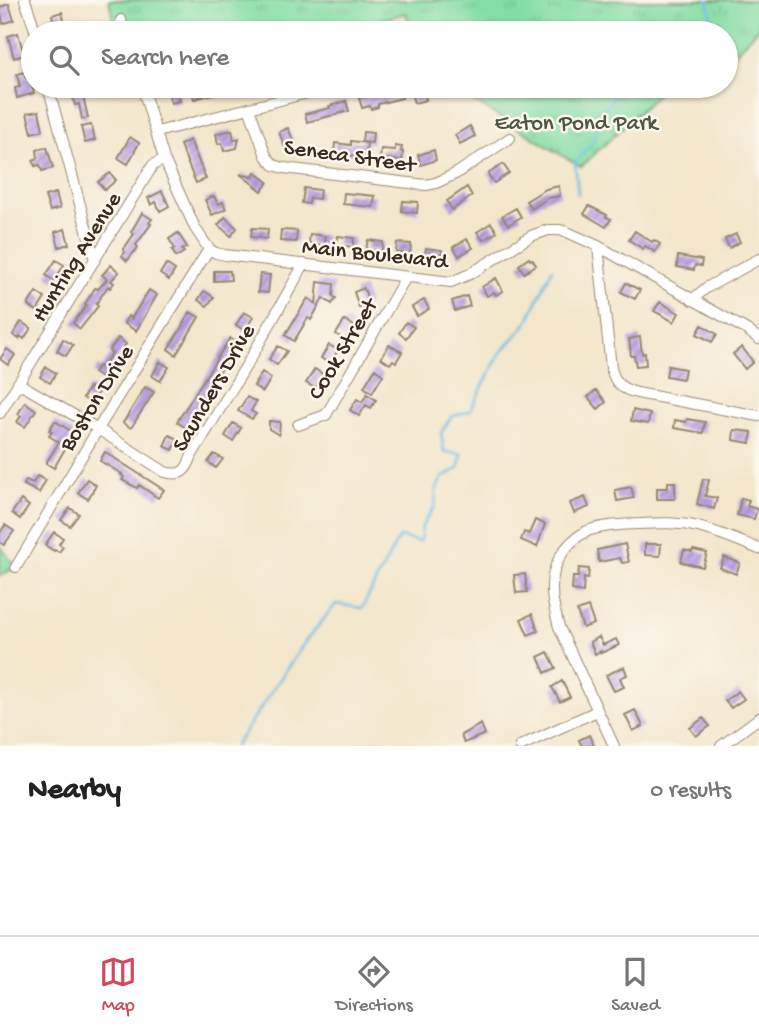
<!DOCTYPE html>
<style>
body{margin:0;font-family:"Gochi Hand",sans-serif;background:#f6f6f6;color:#222}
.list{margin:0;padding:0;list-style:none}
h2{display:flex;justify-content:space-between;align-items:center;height:91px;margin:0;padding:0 28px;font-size:30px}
h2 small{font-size:23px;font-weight:400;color:#767676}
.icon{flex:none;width:38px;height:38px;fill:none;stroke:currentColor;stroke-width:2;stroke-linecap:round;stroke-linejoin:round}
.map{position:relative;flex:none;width:759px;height:746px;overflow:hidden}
.search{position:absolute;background:#fff;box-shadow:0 2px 5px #0004;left:21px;right:21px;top:21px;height:77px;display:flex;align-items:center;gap:18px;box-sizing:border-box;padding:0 24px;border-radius:38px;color:#767676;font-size:26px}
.sheet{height:189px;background:#fff}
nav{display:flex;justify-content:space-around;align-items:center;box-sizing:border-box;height:98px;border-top:2px solid #e0e0e0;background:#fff;font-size:19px;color:#767676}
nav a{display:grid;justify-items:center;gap:4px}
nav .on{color:#d1495b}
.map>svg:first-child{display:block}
.park{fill:url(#park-tufts);stroke:#5f8461;stroke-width:2}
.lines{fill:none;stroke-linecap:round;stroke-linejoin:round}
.stream{stroke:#6abde6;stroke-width:2.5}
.building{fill:url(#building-hatch)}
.street-casing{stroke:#978874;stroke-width:12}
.street{stroke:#fff;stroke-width:10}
.labels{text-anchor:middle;stroke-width:5;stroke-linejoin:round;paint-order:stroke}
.park-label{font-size:23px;fill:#4d5740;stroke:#fbf7ec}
.street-label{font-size:23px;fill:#3b2a1e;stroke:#fbf7ec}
</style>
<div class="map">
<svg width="759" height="746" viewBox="0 0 759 746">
<defs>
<pattern id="park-tufts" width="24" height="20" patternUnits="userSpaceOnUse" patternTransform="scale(1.75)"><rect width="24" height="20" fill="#83dda4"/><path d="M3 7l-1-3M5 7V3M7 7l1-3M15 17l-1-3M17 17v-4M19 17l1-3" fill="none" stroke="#72be8d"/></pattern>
<pattern id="building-hatch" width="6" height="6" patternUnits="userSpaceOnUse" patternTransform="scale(1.75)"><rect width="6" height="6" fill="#baa2e7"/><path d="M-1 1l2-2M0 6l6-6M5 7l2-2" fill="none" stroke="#9884bb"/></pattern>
</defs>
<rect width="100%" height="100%" fill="#fbf7ec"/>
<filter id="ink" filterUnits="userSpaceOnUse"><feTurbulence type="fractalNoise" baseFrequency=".0143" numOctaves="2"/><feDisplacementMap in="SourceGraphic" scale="14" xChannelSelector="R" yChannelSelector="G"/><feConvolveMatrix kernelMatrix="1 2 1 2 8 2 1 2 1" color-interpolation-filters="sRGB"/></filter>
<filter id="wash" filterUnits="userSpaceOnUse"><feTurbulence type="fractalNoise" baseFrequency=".00686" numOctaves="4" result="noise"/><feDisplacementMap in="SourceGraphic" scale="28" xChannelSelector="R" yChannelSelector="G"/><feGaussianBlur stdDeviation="1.57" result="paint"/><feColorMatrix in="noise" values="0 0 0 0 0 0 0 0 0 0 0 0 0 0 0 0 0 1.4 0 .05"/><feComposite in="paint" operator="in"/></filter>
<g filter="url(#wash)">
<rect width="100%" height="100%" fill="#f3e6cb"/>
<!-- park -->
<path class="park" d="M109,0H759V27L726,63V33H412L406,13L330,33H116Z
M449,86H666L581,167Z
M0,546L16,567L0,576Z"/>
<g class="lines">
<!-- stream -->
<path class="stream" d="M708,0L713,27L710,33
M578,194L575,163L593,142L600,114L621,90L636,86
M235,746L305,642L336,604L362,608L399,537L420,542L422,526L435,506L436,490L442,478L458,469L462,454L444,452L441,433L451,417L470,411L499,355L527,323L552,269"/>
</g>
<g id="blocks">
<!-- building -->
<path class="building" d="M9,4L14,20L3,24L0,7Z
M62,12L66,28L56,31L52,15Z
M18,33L24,55L14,58L8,36Z
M24,72L26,78L29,77L34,93L17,98L15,88L20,87L17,74Z
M176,86L180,101L171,103L167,88Z
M206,86H237V88L194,99L191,90Z
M414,86H423L426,100L414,103L412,96L415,95L414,92H416Z
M81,87L88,118L82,119L79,104L75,105L71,90Z
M399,88L402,98L378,104V107L371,109L370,106L362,108L359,98Z
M346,101L349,111L307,122L305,114L330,108L329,106Z
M39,111L43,130L32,133L27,113Z
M91,125L95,140L85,143L81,127Z
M470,126L475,136L460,144L455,135Z
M288,128L294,142L285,147L279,132Z
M232,130L234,140L239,138L237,148L224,151L222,143L218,144L216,134Z
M363,132L373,133L372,143L362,142Z
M130,137L139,143L128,164L118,158Z
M190,140L206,179L196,183L180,145Z
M351,141L367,143L366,155L357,154V156L334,153L335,143L351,145Z
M395,146L402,147L401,151L403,152L402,161L380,158L381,149L395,150Z
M47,147L53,168L42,171L40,165L35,166L33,160L38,158L37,150Z
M434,150L436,160L421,165L418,155Z
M503,164L509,173L494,183L488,174Z
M255,172L268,182L262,191L240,174L252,177Z
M110,173L116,180L105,190L98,182Z
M559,186L560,196L548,198L532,209L526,201L546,189Z
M467,187L472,196L452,210L447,201Z
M304,188L320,190L319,199L310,198L309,204L302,203Z
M162,191L169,206L160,211L156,202L151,205L148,198Z
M56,193L60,208L50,211L45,196Z
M344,193L375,196L373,207L343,204Z
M214,196L218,204L223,202L226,209L212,215L205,200Z
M403,201L418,202L417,213L402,211Z
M589,206L607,215L606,217L611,219L606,227L584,214Z
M516,208L521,217L508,225L502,216Z
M142,213L152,219L149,223L151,224L136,245L138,247L127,261L122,256L125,252L123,250L134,234L131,232Z
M225,217L237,228L231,236L218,225Z
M491,223L497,232L483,240L477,232Z
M252,228L268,229L267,239L251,237Z
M65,229L69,244L59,247L55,232Z
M281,230L297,231L296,242L280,241Z
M635,231L652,242L654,240L660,244L655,252L645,246L643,249L629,240Z
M178,233L187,247L182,250L184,252L176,257L172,250L175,249L169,239Z
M310,234L326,236L324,246L309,243Z
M736,234L740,242L729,248L725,239Z
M338,236L354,238L353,247L337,245Z
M467,239L473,248L459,256L453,247Z
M368,240L383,242L382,251L366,249Z
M397,243L411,244L410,254L396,252Z
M426,248L442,250L440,261L424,258Z
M678,256L702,260L701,266L695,265L694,270L677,267Z
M529,258L530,260L532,259L536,265L524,273L519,265Z
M56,260L64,265L54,281L46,275Z
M166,264L175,270L169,280L160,274Z
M111,265L119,272L111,281L114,283L110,288L108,286L96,304L98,306L80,329L73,323L87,305L85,304L95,288L98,289L107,279L102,275Z
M214,271H230L231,280L214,281Z
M260,274L270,275L268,293L258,292Z
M496,278L503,291L496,295L494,292L487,296L482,287Z
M318,282L334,284L333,296L336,298L332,304L323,298L311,320L308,318L294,341L285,335L308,298L316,304Z
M626,283L640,290L635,299L621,292Z
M364,288L369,304L359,307L354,292Z
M149,290L157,295L136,331L124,323L128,316L131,319Z
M204,291L214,297L207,306L198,300Z
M36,292L45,298L37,311L28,305Z
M467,296L470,306L455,311L452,301Z
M424,300L429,309L417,316L412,307Z
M660,302L679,313L674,322L654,311Z
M190,312L199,317L176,355L168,349L183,326H182Z
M244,312L253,317L245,331L236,325Z
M345,320L354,326L345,340L336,334Z
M21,322L31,328L24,339L20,336L19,339L13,335Z
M406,322L414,327L406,338L399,333Z
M702,325L717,334L712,342L697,334Z
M640,337L642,354L645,353L646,365L636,366L634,356H631L629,339Z
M118,338L126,344L112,365L115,367L106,381L94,373L98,366L102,368L112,353L109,351Z
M230,338L238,344L207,390L208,391L186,428L177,422Z
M63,339L73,345L66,356L57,351Z
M329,345L338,350L330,364L321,358Z
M389,345L402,352L396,362L393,360L390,364L381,358Z
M278,346L287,351L277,365L269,359Z
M742,347L753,362L745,369L733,354Z
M7,349L15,355L8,365L0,359Z
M160,362L169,367L160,381L152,376Z
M668,366L685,369L683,379L666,376Z
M46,367L56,373L50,383L40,377Z
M315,369L324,375L315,388L306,383Z
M375,369L383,375L372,393L364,387Z
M262,372L271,378L263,392L254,386Z
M89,387L98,392L91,403L83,398Z
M145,387L154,392L131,428L123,423Z
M596,390L606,402L598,409L588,397Z
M367,394L376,400L371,408L366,405L359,416L350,410L357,399L362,402Z
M247,397L256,402L251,411L256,414L252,419L238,411Z
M25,402L36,410L25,427L17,422L21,416L18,414Z
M633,410L650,414L648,424L631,421Z
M687,419L705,422L703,433L674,428L675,420L686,422Z
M55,421L74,433L54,468L46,463L59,442L49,436L52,432L49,430Z
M269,421L280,422L279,435L269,429Z
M233,423L241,428L233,441L225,436Z
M734,430L752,432L750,443L733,440Z
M169,435L178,439L173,450L164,446Z
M105,452L164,490L158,498L139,485L137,488L122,480L124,477L121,475L122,474L100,461Z
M214,454L223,459L216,468L208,462Z
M37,476L46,480L39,493L24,485L26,480L33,483Z
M87,479L96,485L88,499L78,493Z
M703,479L709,480L705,496L717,498L714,509L697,504Z
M668,482H675V499H657V488H668Z
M631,487L634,498L617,501L615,490Z
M585,497L589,507L574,513L570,503Z
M741,498L749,500L747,506L757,509L754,519L737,515Z
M21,500L29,506L20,519L12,513Z
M70,508L79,514L70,526L61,520Z
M535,520L545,524L537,547L521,540L524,532L529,534Z
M5,525L14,531L4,545L0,542V533Z
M54,532L63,538L59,544L63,547L59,552L55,550L54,551L45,545Z
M625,544L629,562L622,563L620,558L599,562L597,550Z
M645,544H661L660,556L645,555Z
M684,550L692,552L693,550L707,553L703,567L681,562Z
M724,557L740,563L736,574L720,568Z
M579,568L589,569L588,579L584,578L583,592L572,590L573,577H578Z
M525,574L527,592L516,593L514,575Z
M588,607L594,624L583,628L577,611Z
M532,614L538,631L528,635L521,619Z
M599,637L603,645L616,639L619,645L601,653V651L595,654L590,642Z
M548,652L556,668L545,673L538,657Z
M624,667L627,675L620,678L624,687L614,691L606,675Z
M562,681L570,697L560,702L552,687Z
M738,691L744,699L731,708L725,701Z
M635,710L643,726L633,731L625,715Z
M703,718L710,726L696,736L690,728Z
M481,724L485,734L464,743L461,735Z
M589,735L594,746H582L579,740Z"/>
</g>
</g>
<g filter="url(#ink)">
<use href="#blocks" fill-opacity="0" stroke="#978874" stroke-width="2"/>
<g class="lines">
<defs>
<path id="street" d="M25,0L36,33
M121,20L125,33
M48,86L95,260
M142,86L164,159L195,228L209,249L216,253L225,255L451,282L470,274L531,236L548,230H560L567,232L598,246L747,330L759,339
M249,108L266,156L274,165L284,168L426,185L436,183L457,173L510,138
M157,132L334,86
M598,246L611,368C615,384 622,389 637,393L759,416
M692,300L706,288L759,259
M18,383L98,429L165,472C182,477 187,470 192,455L252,356L304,264
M0,413L153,165L164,159
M298,425L326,415L406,277
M16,567L98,429L209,249
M520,746L597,711
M614,746L559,627C556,615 552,603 552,590C551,566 564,544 585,532C598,526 624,524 639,524C659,523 678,522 698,527C719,532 739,541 759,549
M721,746L759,718"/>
</defs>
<!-- street casing -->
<use href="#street" class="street-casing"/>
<!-- street -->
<use href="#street" class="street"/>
</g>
</g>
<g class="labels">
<!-- park labels -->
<g class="park-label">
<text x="576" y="129">Eaton Pond Park</text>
</g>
<!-- street labels -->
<g class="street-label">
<text transform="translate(350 154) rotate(8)" y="8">Seneca Street</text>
<text transform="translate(375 252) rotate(6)" y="8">Main Boulevard</text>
<text transform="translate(75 256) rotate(-58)" y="8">Hunting Avenue</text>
<text transform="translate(341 348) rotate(-59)" y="8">Cook Street</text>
<text transform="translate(212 387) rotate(-60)" y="8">Saunders Drive</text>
<text transform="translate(95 397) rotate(-58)" y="8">Boston Drive</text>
</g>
</g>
</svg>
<div class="search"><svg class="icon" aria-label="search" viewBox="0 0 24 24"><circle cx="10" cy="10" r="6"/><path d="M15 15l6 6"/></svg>Search here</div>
</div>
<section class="sheet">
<h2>Nearby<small>0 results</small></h2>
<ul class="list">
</ul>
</section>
<nav>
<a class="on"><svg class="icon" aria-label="map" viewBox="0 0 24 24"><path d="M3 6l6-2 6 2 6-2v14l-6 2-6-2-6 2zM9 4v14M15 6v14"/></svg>Map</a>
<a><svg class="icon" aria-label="directions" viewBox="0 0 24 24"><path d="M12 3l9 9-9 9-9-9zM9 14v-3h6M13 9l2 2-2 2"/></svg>Directions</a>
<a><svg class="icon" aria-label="saved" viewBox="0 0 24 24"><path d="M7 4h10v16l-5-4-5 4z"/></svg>Saved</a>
</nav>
